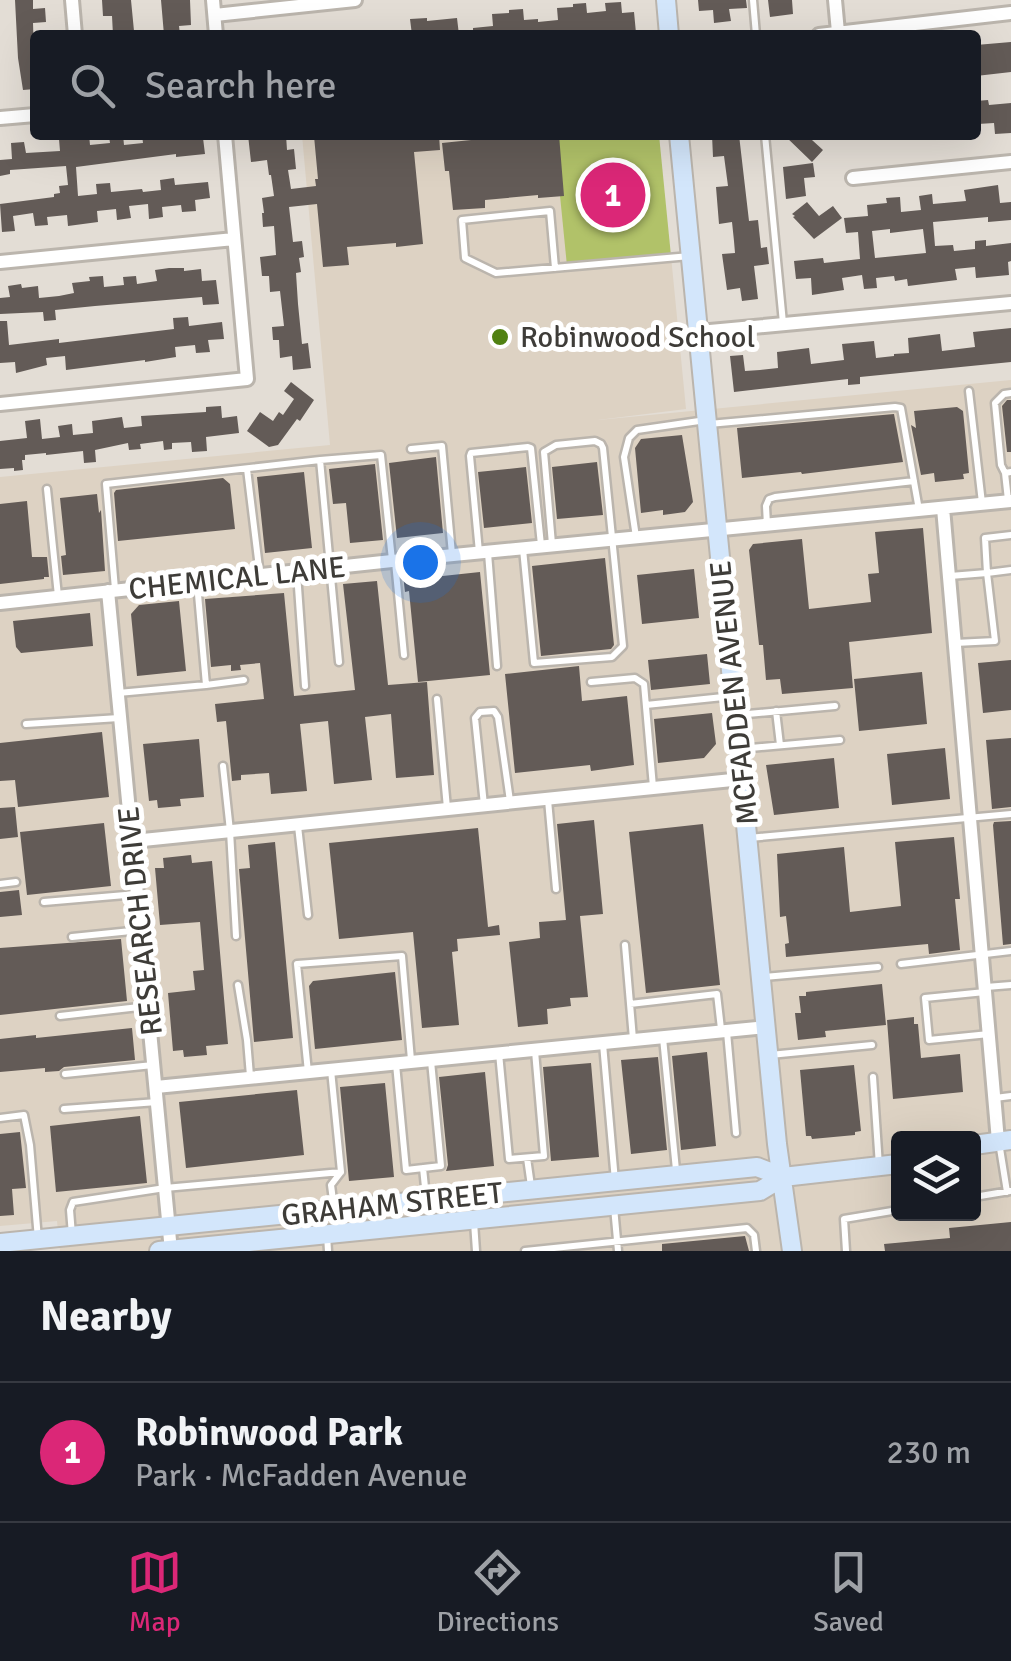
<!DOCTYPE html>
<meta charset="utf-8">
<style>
body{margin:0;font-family:Signika,sans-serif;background:#20242c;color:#f1f3f6}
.controls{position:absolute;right:30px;bottom:30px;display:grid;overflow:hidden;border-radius:10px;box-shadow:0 10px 40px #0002}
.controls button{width:90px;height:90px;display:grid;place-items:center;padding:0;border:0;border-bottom:2px solid #363941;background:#171b24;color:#f1f3f6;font:50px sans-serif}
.you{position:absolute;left:420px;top:562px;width:35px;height:35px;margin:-25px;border:8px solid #fff;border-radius:50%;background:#1a73e8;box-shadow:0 0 0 15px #1a73e833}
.badge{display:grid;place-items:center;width:65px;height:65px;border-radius:50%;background:#db2777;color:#fff;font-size:32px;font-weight:700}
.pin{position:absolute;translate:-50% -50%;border:5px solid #fff;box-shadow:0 2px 10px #0006}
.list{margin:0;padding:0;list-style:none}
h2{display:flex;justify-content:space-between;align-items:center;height:130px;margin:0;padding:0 40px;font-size:42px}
h2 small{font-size:32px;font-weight:400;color:#9ea1a6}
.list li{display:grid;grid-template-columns:65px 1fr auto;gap:30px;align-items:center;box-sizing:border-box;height:140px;padding:0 40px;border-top:2px solid #363941}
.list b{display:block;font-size:38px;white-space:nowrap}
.list p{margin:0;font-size:32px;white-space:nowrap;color:#9ea1a6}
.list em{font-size:32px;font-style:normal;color:#9ea1a6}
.icon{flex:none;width:55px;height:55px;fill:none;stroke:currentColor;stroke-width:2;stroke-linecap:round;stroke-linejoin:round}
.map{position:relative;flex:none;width:1011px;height:1251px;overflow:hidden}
.search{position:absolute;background:#171b24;box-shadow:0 10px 40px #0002;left:30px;right:30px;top:30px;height:110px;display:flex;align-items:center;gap:25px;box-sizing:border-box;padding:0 35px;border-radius:10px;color:#9ea1a6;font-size:38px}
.sheet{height:270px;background:#171b24}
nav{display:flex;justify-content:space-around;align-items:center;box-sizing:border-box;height:140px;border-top:2px solid #363941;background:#171b24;font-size:28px;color:#9ea1a6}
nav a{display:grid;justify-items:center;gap:5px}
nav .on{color:#db2777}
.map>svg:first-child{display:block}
.built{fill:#ddd2c3;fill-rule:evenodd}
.green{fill:#b1c269}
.building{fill:#635b57;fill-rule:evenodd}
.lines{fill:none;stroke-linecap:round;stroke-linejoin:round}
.lane-casing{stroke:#bbb5ad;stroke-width:11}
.street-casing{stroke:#bbb5ad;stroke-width:18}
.secondary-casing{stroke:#bbb5ad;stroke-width:22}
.lane{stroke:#fff;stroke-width:6}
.street{stroke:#fff;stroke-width:12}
.secondary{stroke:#d3e6fb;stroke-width:18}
.poi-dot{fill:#508112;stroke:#fff;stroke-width:4}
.labels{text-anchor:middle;stroke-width:10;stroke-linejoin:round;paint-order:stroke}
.poi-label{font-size:30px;fill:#3e3c38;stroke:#fff;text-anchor:start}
.street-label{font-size:30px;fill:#3e3c38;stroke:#fff}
</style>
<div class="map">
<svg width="1011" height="1251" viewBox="0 0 1011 1251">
<rect width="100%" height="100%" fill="#e3ddd5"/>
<!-- built -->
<path class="built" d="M302,135H554L671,256L686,409L598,420L1011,380V1251H60L57,1221L0,1226V477L330,445ZM898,1138H974V1214H898Z"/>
<!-- green -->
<path class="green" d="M554,135H659L671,256L567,266Z"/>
<!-- building -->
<path class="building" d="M15,0H33V9L45,8L46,22L33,23L35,89L23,90L18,58Z
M102,0H131L134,31H130L131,35H113L112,16H103Z
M161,0H190L191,25L179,26L180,35H164Z
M698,0H746L747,8L729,9L731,21L714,23L713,10L699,11Z
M768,0H792L793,14L770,17Z
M621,2L622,13L634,12L636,33L597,35L596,30L572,33V35H473V28L493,26L492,14L509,13V10L523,9L524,20L538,19V22L558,20L557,8L573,7V4L586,3L587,13L606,11L605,3Z
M427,18V21L457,18L459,35H412L410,19Z
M1011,42V72L976,76V45Z
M988,100L989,105L1011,103V133L995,134L994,123L978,124L976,101Z
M76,135H89L90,145L110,143L109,136L123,135L124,145L143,143L142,135H156V140L175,138L174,135H188V139L203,138L205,154L176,157V154L76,167L78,196L97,194L96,184L110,183L111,192L142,189L143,192L161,190L160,180L174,178L175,185L208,182L210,198L195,200L196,211L182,212L181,205L162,207L163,217L149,219L148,204L129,206L131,218L117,220L116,209L97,211L98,222L68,226L67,215L47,217L48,225L35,226L33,213L13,216L15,231L2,232L0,204L54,197V194L60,193L59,186L68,185L66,166L10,170V174L0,176V160L12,159L11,143L24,142L26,153L60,151L59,139L77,138Z
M248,135H286L287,150L294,149L296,169L288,170L291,189L316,186L315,179H318L314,136L439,135L440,150L414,152L423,244L396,247V243L347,247L349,265L323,267L317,204L289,207L293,242L302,241L304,257L299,258L301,272L296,273L298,304L302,344L308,343L311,368L293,370L292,356L280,358L279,340H273L272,327L284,326L280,291L270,292L269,276H262L260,257L276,255L274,226L263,227L262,213H264L262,198L274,196L271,175H269L267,160L251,162Z
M520,135H559L564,196L538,198V195L485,200V208L453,210L449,171H445L442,143Z
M712,135H739L749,221L758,220L761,248L767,247L769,264L754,266L758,299L742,301L740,288L727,290L722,254L735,253L734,241L732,222L719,224L716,187L728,186L724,156L713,157Z
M784,135H816L812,140L823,150L812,162Z
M813,163L815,177L804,178L806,196L786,199L783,167Z
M998,185L1000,203L1011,202V220L988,222V217L933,222L935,246L953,245L954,251L975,249V241L986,240V246L1011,243V261L1008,262L1009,275L976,278L975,267L955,269L957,280L908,286L907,279L895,281L894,276L876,278L877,288L864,289L862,275L842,278L844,290L812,295L811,278L796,279L794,261L823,258L824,263L860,259L858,232L846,233L844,218L868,216L867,205L887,203L886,198L900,197L901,212L921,210L919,196L932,194L933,204L966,201L964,190ZM890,229V233L923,229L926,253L875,258L872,231Z
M807,202L819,216L833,206L842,218L814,239L793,217L795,216L792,214Z
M169,268H184V271L201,269L202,281L216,280L219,304L203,305L202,297L95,306L55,310L56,320L44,321L43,312L0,314V298L10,297L8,286L21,284L22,288L38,286L39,298L59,296L74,293L72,283L90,281L89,277L103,276L104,287L124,285L123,277L136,276L137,284L157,281L155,270Z
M188,317L189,326L222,322L224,339L208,340L210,352L196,353L195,345L175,347L176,357L145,362V360L66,370L65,356L46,358L47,365L16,373L15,362L0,363V321H7L9,345L59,339V343L174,329L173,318Z
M1011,328V362L860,377V384L848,385V379L734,392L730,356L743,355L745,371L760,370L778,368L777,352L809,348L811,364L844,360L842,344L874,341L876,358L894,356V354L909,353L908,338L940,334L942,351L975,347L973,332Z
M291,382L314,400L300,421L297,419L278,445L269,447L247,431L260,412L273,421L279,412L283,415L294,399L284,391Z
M1007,400H1011V452H1007L1002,406Z
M221,406L222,418L237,416L239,433L206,437L207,451L192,452L191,442L172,443V449L164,450L163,441L140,444L141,449L129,450L128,443L95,450L96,462L84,463L83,451L46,455V453L25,455V460H22L23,470L14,471V468L0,469V441L27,438L25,421L40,419L42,439L60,437L58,426L72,424L73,435L93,433L92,421L122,417L124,428L142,426L141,416L206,412V407Z
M957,407L963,411L969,473L963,474L964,479L935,482L934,473L921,475L911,425L916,428L914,411Z
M894,414L903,462L802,474L801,472L742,478L737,428Z
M682,435L693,502L685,512L663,515V510L641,513L635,448L641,439Z
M436,457L443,533L397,538L389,463Z
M597,462L603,515L557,519L552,467Z
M375,464L383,540L350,543L346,503L333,504L329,469Z
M526,467L532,523L484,528L478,472Z
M304,472L312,548L265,553L257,477Z
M223,478L230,484L235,529L118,541L114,493L116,490Z
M97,494L99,513L101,510L105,571L63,575L61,556L66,555L60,498Z
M27,501L32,557H47L49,577H44V579L0,584V504Z
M923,528L932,633L849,642L853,688L782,694L780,679L766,680L763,645H759L749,550L753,544L802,539L809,609L871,602L868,574L879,573L875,532Z
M605,558L614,645L611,649L541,656L532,566Z
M694,569L699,618L642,624L637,575Z
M480,572L490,675L418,682L409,591L405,592L403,575L423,573L424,578Z
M377,581L388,685L427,682L434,775L396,778L391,714L365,717L372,780L334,784L328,721L300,724L307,791L271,794L269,773L241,775V780L232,781L226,721L217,722L215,704L264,699L260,663L240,665L241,670L231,671V665L211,667L205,599L284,593L294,696L325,693L355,690L343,584Z
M179,601L186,671L137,676L131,614L139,605Z
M90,613L93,646L21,653L16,647L13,621Z
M707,654L710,684L651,690L648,660Z
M1011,660V710L983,713L978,663Z
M579,666L582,701L627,696L634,765L591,771L590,765L515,773L505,674Z
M922,672L927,724L859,731L854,679Z
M712,713L716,744L704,758L658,763L654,719Z
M102,732L109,797L18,807L15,780L0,781V743Z
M1011,738V807L992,809L986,740Z
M199,739L204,797L180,799L181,806L158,808L157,800L149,801L143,744Z
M945,748L950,799L892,805L887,754Z
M834,758L839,808L774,815L766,765Z
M15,807L18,837L0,839V808Z
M594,820L603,914L580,916L588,997L570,998L571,1006L547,1009L548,1024L518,1027L509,942L540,938L539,922L566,920L557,824Z
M1011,821V944L1003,945L993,825L994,822Z
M104,823L111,886L27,895L20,832Z
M703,824L720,985L646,993L629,832Z
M478,828L488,927L499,925L500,935L457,939L458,951L452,952L459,1025L422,1028L413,932L339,939L329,843Z
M954,837L960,899H955L960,950L929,954L928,944L786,957L785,944L789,943L786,916L780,917L777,854L844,847L850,912L901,906L895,842Z
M275,842L293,1038L254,1042L239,869L250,868L248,845Z
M191,855L192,863L212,861L228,1044L206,1046L207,1055L184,1057L183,1050L173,1051L168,993L195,990L193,971L204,970L200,922L160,925L155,868H164L163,858Z
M19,890L22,915L0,917V892Z
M121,939L127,1001L0,1015V948Z
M395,972L402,1040L315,1049L309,986L313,981Z
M882,984L886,1025L825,1031L826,1037L798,1040L795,1013H801L799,996H806V992Z
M914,1017V1024H918L921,1058L960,1054L963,1092L893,1099L887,1020Z
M132,1028L135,1060L64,1067L59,1071L45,1072V1068L0,1072V1039L36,1035V1038Z
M707,1052L716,1146L681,1150L672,1056Z
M658,1057L667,1150L631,1154L621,1060Z
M591,1063L599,1157L551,1161L543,1067Z
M854,1065L861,1131L855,1132V1135L812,1139L811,1136H806L800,1070Z
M485,1072L494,1166L446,1171L448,1165L439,1077Z
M385,1083L394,1177L349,1181L340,1087Z
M297,1090L304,1155L186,1168L179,1102Z
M140,1116L147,1183L56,1192L50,1126Z
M20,1132L26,1188L12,1189L14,1215L0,1216V1134Z
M1011,1222V1251H885L884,1244L950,1238L949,1228Z
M745,1236L749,1251H662V1244Z"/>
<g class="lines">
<defs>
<path id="lane" d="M753,0L756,35
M765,135L783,323
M555,268L550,211L462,220L465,258L496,273L690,256
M969,391L982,503
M709,424L895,407L901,408L919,510
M411,449L442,446L452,554
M320,460L339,662
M247,469L260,576
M1005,473L1001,465L995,403L1004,394L1011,393
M47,489L58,596
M1008,500L1005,473L1011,472
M767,525L766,506L769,499L775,497L914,481
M1011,535L985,538L987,573L1011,570
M636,537L624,457L629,438L637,430L706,420
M523,549L534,663L612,657L623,646L603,448L601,444L595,441L556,445L544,452L552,544
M479,552L470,456L471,453L528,447L531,448L541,545
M488,553L497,666
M395,562L404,655
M297,573L305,686
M950,576L987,573L995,641L955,643
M115,589L106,484L320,460L381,455L392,560
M591,682L635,678L644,684L653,787
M206,685L244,680
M118,693L206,685L197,583
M437,699L447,808
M646,705L733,696
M776,711L780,745
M737,715L835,706
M26,724L119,718
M740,749L840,740
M223,766L230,831L236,936
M548,800L556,889
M484,805L475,718L480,712L494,711L498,717L510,801
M298,826L308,915
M749,838L1011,814
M0,884L16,882
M44,902L137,894
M72,937L141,930
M625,945L633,1039
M901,964L1011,951
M764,977L878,967
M238,985L247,1040L250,1076
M986,987L1011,985
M985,992L925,998L929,1040L989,1034
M630,1004L717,994L721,1029
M60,1016L148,1006
M727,1032L736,1133
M663,1038L676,1170
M603,1044L615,1181
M499,1053L509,1159L544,1156L535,1051
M770,1055L872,1045
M396,1064L406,1170L441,1166L431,1061
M331,1070L341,1172L331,1185L334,1208
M308,1072L297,964L402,956L411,1060
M65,1074L153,1065
M873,1077L879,1166
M995,1098L1011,1096
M64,1109L157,1102
M0,1118L24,1115L30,1145L38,1239
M999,1142L1007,1192
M527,1158L531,1186
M423,1168L426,1197
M974,1197L1010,1191
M614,1207L618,1251
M474,1222L476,1251
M72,1235L70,1210L73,1202L165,1188L341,1172
M327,1235L328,1251
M525,1251L747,1228L754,1235L756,1251
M846,1251L844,1219L898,1210"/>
<path id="street" d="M72,0L75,35
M213,0L216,35
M835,0L838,32
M215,15L355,0
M819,35L1011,13
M0,118L35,115
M853,178L1011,162
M0,262L234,239
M699,332L1011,303
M0,404L247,379L225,135
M943,508L998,1141
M108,591L171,1251
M0,603L392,561L1011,501
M133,841L742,779
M156,1087L766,1027"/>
<path id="secondary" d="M666,0L669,35
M679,135L777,1144L792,1251
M974,1145L1011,1140
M0,1243L757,1167L783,1177L898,1164
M159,1251L760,1191L783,1177"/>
</defs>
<!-- lane casing -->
<use href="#lane" class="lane-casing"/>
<!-- street casing -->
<use href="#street" class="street-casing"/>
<!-- secondary casing -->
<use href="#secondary" class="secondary-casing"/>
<!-- lane -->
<use href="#lane" class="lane"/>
<!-- street -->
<use href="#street" class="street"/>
<!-- secondary -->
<use href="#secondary" class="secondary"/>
</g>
<!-- markers -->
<circle class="poi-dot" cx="500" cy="337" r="10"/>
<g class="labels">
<!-- poi labels -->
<g class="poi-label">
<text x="520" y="347">Robinwood School</text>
</g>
<!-- street labels -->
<g class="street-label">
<text transform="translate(237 578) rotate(-6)" y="10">CHEMICAL LANE</text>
<text transform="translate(734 693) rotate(-96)" y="10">MCFADDEN AVENUE</text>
<text transform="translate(140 921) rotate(-96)" y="10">RESEARCH DRIVE</text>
<text transform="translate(392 1204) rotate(-6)" y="10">GRAHAM STREET</text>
</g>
</g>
</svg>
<div class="controls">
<button><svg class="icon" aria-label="layers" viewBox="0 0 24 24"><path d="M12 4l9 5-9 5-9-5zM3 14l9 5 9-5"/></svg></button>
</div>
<div class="you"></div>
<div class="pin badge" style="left:613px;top:195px">1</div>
<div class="search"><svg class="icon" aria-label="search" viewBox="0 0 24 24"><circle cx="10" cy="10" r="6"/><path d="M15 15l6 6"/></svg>Search here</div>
</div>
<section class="sheet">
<h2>Nearby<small></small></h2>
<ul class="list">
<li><span class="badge">1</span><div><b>Robinwood Park</b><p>Park · McFadden Avenue</p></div><em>230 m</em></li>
</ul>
</section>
<nav>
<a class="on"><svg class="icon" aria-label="map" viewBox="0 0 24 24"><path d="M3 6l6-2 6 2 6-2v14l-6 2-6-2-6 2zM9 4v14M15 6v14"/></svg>Map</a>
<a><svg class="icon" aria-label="directions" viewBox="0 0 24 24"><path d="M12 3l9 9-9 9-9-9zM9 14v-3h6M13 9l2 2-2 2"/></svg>Directions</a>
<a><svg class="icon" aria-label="saved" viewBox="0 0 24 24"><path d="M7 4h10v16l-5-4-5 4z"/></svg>Saved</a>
</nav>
